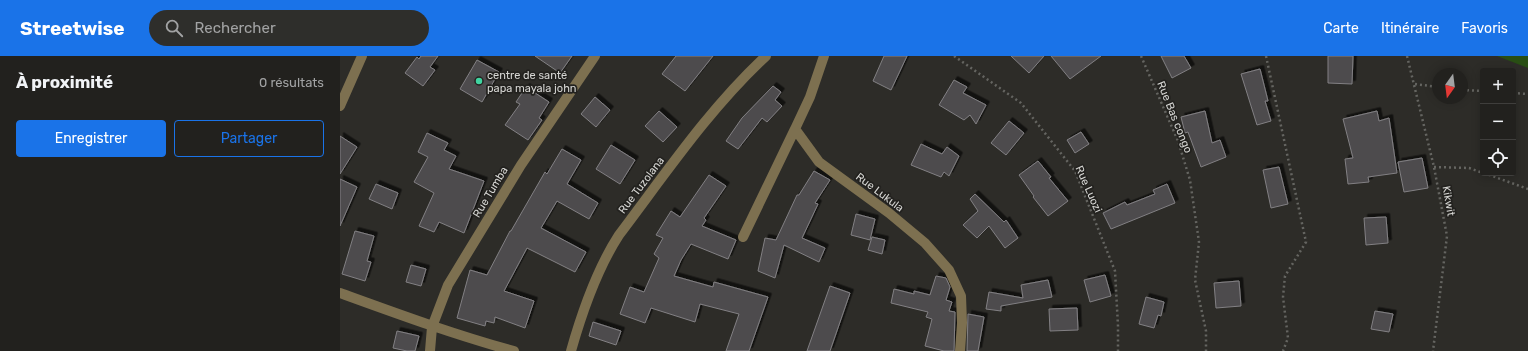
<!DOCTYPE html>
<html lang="fr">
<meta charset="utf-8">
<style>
body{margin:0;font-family:Rubik,sans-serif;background:#2e2e2b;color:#f1f3f6}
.controls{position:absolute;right:12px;top:12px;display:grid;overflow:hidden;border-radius:4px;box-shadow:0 2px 10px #0003}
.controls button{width:36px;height:36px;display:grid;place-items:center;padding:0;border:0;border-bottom:1px solid #3f3e3c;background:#22211e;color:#f1f3f6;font:20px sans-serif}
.compass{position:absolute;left:1092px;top:12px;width:36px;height:36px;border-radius:50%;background:#22211e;box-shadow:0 2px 10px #0003;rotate:194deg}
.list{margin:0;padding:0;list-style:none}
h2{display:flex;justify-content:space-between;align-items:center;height:52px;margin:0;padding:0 16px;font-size:17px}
h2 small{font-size:13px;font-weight:400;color:#a2a3a4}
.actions{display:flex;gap:8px;padding:12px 16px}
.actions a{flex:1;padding:9px 0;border:1px solid #1a73e8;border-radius:4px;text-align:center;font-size:14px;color:#1a73e8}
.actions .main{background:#1a73e8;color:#fff}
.icon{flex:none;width:22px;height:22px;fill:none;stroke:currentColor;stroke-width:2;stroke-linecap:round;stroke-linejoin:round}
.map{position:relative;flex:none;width:1188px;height:295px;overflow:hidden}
header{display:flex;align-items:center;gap:24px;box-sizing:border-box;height:56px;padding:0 20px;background:#1a73e8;color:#fff}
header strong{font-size:19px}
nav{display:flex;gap:22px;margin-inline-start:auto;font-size:14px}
.search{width:280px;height:36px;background:#2e2e2b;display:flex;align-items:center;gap:10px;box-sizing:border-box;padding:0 14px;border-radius:22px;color:#a2a3a4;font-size:15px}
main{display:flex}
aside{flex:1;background:#22211e}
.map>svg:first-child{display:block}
.green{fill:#294e14}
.building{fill:#4d4b4e;stroke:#828083;filter:url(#shadow)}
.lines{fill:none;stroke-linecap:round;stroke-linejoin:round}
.path{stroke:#656561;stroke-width:2.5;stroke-dasharray:2 3;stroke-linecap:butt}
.minor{stroke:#7d7050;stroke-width:10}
.poi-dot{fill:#40d4a1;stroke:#23221f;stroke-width:1.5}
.labels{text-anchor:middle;stroke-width:3.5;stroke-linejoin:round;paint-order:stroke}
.poi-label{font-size:11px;fill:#d6d6d3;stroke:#23221f;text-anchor:start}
.street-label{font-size:11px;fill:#d6d6d3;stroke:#23221f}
</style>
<header>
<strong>Streetwise</strong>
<div class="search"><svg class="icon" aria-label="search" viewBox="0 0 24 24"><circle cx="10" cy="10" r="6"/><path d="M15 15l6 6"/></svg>Rechercher</div>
<nav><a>Carte</a><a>Itinéraire</a><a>Favoris</a></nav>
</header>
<main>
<aside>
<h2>À proximité<small>0 résultats</small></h2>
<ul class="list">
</ul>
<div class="actions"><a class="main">Enregistrer</a><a>Partager</a></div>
</aside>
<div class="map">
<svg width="1188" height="295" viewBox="0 0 1188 295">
<defs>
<filter id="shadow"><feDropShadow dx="3.5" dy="-3.5" stdDeviation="0" flood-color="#0009"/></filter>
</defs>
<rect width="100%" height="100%" fill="#2d2c28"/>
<!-- green -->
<path class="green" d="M1157,0H1188V12Z"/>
<!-- building -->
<path class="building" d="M81,0H98L90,11L95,14L83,30L65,17L77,1L79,3Z
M195,0H232L220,17Z
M336,0H373L345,35L322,18Z
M544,0H567L551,34L533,25Z
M671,0H704L689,17Z
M711,0H761L730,23Z
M821,0H844L851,12L832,22Z
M988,0H1013L1012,28L988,27Z
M137,4L159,16L142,46L120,33Z
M920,13L928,45H925L931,65L917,69L901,18Z
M614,24L627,31L623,37L646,49L636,68L630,59L624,64L599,49Z
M433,30L441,36L435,44L442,50L427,66L422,62L398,93L386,85L402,62Z
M186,31L209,46L199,62L202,64L188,84L165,69L180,48L176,46Z
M255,41L270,54L256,71L241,58Z
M319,55L337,71L323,86L305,70Z
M865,55L872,87L880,84L886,101L861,111L848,76L845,77L841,61Z
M1037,55L1039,65L1049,62L1057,117L1028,121L1029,126L1008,128L1005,103L1013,102L1003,63Z
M669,65L684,77L666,99L651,87Z
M741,76L749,88L735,97L727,84Z
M87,77L108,87L104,94L116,100L109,113L144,125L124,177L99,166L94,176L79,170L94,137L74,126L88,101L78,96Z
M0,80L17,91L0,118Z
M581,88L602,98L607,91L619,100L609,120L604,116L601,121L571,109Z
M271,89L295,104L280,128L256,113Z
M222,93L241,104L227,128L258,147L249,163L217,145L201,172L246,196L235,216L187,192L164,235L194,245L185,272L155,261L154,267L146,265L145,270L117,262L130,214L147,219L170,175H171L205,116L207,118Z
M1082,102L1088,132L1064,136L1058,106Z
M698,105L711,121L709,122L728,145L708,160L693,141L694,140L679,119Z
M939,111L948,148L931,152L923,114Z
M474,115L490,124L475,147L478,148L462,182L485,192L479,206L444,189L435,222L418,215L425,182L436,184L457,139H459Z
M369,119L386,130L364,162L366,164L362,170L396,184L388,203L351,188L341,204L334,220L373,231L374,226L428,241L409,295H386L399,258L360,248L355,266L311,252L305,267L280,258L290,231L304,236L319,202L314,198L323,182L316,179L331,155L340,161Z
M0,123L17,131L0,170Z
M36,128L58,137L52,153L29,143Z
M827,128L835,147L771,173L763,157L785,146L787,149L815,138L813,134Z
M635,138L664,166L666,164L678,182L665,192L649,170L637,182L623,169L638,155L630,143Z
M516,158L535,163L530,184L511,179Z
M1046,161L1048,187L1026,189L1024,162Z
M15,175L34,180L27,205L31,206L25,225L2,218Z
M532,181L545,184L542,198L528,194Z
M71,209L86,213L81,230L66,226Z
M765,219L771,240L750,246L744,224Z
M596,220L606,222L610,231L606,244L612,246L609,255L615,256L614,295H604L585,290L592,263L586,261L588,256L551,247L554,233L574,238V235L590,239Z
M708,224L712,241L661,250V255L646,253L649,236L683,242L681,229Z
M899,225L901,250L876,252L874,227Z
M490,230L510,237L490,295H467Z
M806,241L824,246L821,260L818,259L814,272L799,268Z
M737,252L738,274L710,275L709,253Z
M1035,255L1053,258L1049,276L1031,273Z
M628,258L644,261L638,295H627Z
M253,266L281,275L276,289L249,280Z
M57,275L79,280L75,295H67L53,292Z"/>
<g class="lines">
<!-- path -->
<path class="path" d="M614,0L681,47L735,115L775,215L778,270V295
M801,0L838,85L850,124L859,186L855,224L866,275V295
M926,0L966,186L945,220L943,241L948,282L943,295
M1067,0L1094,111L1107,180L1093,295
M1075,28L1098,31
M1122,34L1143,35
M1173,37L1188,38
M1094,111L1129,112L1143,117
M1144,117L1188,133"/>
<!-- minor -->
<path class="minor" d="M484,0L470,41L455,73L479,106L549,157L585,187L609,214L621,240L622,267L620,295
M0,50L22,0
M403,181L455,73
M0,237C58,258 115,279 174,295
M90,295L92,271L108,229L181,109L255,0
M231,295C242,256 257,213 279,179C326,117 369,53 426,0"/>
</g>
<!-- markers -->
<circle class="poi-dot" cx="139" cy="25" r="4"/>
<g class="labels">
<!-- poi labels -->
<g class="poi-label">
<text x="147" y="23">centre de santé<tspan x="147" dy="13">papa mayala john</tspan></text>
</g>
<!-- street labels -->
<g class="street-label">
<text transform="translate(835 61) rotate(68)" y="4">Rue Bas congo</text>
<text transform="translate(301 129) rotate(-53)" y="4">Rue Tuzolana</text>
<text transform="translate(749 133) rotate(66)" y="4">Rue Luozi</text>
<text transform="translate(150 136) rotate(-59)" y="4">Rue Tumba</text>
<text transform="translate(540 136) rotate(37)" y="4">Rue Lukula</text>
<text transform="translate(1109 145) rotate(80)" y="4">Kikwit</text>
</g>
</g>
</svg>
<div class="controls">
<button>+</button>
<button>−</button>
<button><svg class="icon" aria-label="locate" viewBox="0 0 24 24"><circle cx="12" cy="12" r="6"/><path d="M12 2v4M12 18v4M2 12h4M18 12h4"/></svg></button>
</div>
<svg class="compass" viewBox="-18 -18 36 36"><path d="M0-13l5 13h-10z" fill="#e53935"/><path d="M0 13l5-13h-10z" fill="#a2a3a4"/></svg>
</div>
</main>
